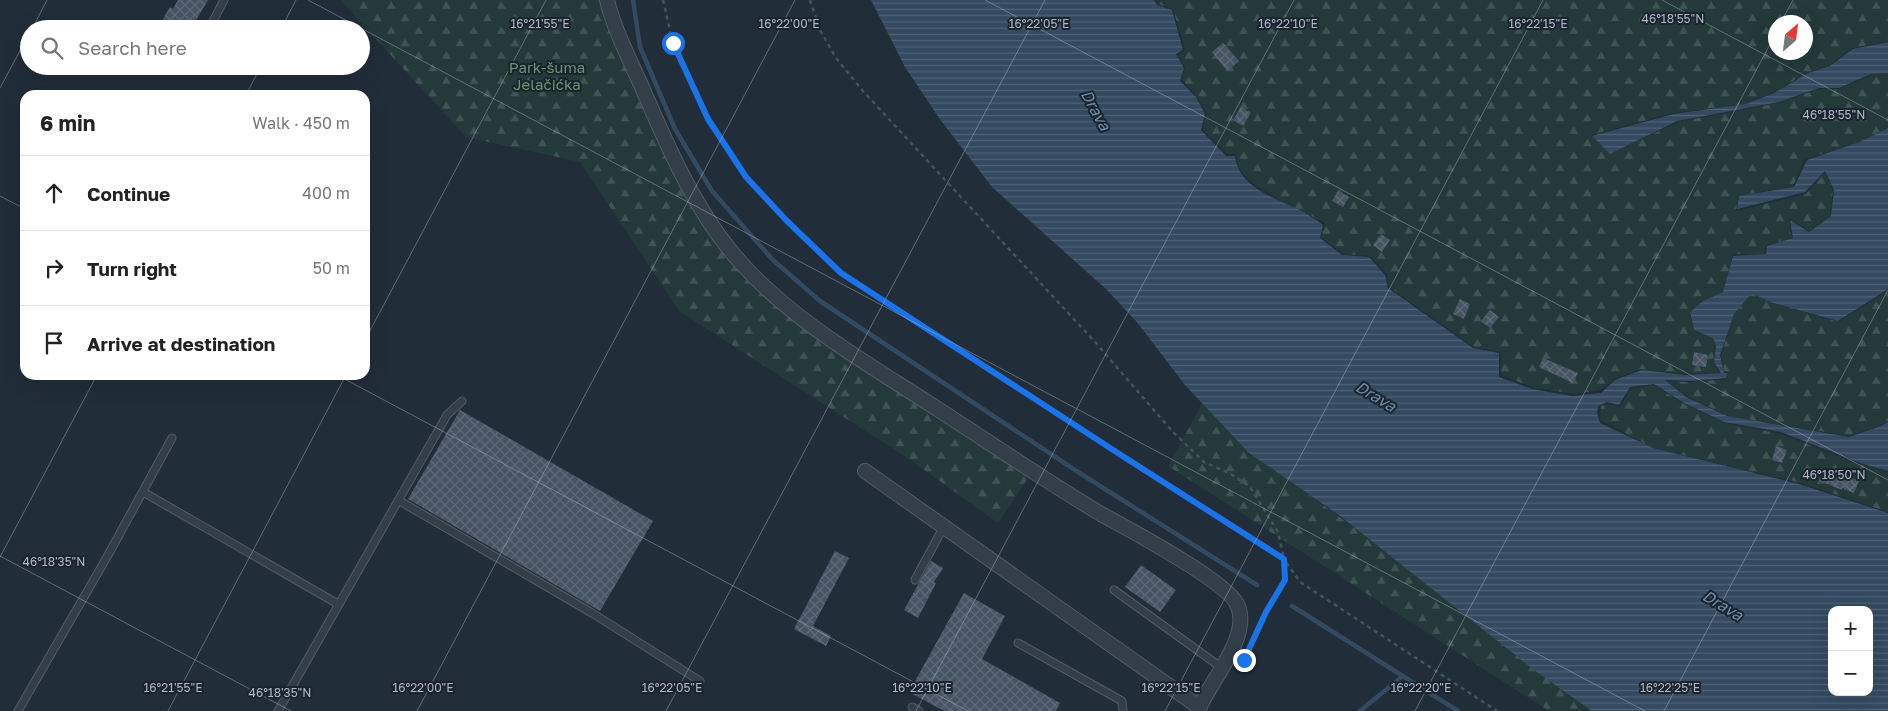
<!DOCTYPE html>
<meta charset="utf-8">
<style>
body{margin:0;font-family:"Golos Text",sans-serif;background:#f6f6f6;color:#222}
.controls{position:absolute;right:15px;bottom:15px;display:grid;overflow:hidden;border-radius:10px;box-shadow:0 5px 20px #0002}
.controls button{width:45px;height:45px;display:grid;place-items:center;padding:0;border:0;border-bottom:1px solid #e0e0e0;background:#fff;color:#222;font:25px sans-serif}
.compass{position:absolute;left:1768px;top:15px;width:45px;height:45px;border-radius:50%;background:#fff;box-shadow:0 5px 20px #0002;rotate:28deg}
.stop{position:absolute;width:15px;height:15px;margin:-11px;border:4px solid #1a73e8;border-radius:50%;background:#fff}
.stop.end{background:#1a73e8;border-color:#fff;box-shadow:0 1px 5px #0008}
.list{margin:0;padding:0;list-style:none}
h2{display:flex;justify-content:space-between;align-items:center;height:65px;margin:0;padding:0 20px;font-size:21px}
h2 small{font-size:16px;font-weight:400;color:#767676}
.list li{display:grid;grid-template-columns:32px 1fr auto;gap:15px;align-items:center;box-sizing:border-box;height:75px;padding:0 20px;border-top:1px solid #e0e0e0}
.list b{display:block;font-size:19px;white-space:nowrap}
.list em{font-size:16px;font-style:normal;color:#767676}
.icon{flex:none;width:28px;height:28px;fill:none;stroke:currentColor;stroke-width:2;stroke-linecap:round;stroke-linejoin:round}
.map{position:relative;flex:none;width:1888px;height:711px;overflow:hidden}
.search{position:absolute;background:#fff;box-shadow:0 5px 20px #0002;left:20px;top:20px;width:350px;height:55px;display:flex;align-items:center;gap:12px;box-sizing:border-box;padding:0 18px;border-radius:28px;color:#767676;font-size:19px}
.panel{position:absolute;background:#fff;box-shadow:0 5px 20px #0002;left:20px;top:90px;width:350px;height:290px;border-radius:15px}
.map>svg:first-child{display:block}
.forest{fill:url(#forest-firs);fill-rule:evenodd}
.water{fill:url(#water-rules);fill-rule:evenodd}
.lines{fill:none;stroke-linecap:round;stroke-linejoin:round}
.stream{stroke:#344a61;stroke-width:4.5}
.building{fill:url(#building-cross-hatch)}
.service-casing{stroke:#525c67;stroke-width:9}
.minor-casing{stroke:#525c67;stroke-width:16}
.path{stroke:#405657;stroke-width:2.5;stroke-dasharray:4 4;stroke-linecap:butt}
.service{stroke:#343e49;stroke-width:7}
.minor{stroke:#343e49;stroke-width:14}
.route{stroke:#1a73e8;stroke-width:6}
.ticks{fill:none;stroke:#afb9c6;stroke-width:1;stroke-opacity:0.45}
.labels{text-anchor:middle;stroke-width:4;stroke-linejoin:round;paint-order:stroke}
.park-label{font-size:15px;fill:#66976e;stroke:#1a232e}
.water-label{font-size:16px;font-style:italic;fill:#6f8caa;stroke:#1a232e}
.ticks-label{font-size:12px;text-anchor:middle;fill:#afb9c6;stroke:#1a232e;stroke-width:4;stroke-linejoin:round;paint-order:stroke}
</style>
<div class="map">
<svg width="1888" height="711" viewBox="0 0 1888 711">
<defs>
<pattern id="forest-firs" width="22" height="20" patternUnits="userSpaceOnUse" patternTransform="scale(1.25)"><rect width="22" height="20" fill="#23393a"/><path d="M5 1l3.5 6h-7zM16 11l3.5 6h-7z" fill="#405455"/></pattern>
<pattern id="water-rules" width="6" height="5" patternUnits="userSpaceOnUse" patternTransform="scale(1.25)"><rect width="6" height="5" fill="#344a61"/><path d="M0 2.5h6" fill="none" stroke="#4f6276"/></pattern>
<pattern id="building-cross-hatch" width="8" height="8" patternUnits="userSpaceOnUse" patternTransform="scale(1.25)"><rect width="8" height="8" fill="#475463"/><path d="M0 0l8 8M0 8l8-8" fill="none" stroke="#5f6a78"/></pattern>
</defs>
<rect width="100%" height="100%" fill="#212d39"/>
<!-- forest -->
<path class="forest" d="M340,0H602L607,18L631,81L662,145L741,269L1030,475L998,523L912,461L679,311L580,162L466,137Z
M1156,0H1888V41L1853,48L1830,65L1808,72L1774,92L1745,104L1673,113L1591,135L1610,154L1678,122L1778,103L1819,89H1840L1871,75L1888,73V127L1862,141L1805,159L1793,186L1738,196L1736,211L1806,194L1825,172L1833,190L1830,216L1809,231L1789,218L1790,231L1793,238L1766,245L1764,254H1733L1723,292L1703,301L1689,312L1694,331L1713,338L1715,346L1713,362L1720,373L1686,374L1641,369L1615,378L1600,390L1574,394L1534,388L1501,375V352L1474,347L1389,287L1387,274L1370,256L1343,254L1321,237L1325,224C1301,208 1251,191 1238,166C1237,163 1237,158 1237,154H1228L1203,130L1207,114L1197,96L1182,80L1185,67L1178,55L1185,50L1173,9L1158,4ZM1776,22H1806V52H1776Z
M1888,290V421L1881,425L1849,436L1753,420L1728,416L1687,396L1667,381L1691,382L1727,379L1728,372L1724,371L1721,355L1734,314L1752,293L1770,302L1839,322Z
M1654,385L1684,404L1724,423L1781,434L1861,465L1888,472V512L1801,483L1653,448L1600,420L1601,406L1607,404L1620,407L1631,389Z
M1202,404L1275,470L1356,529L1490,634L1594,711H1549L1168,466Z"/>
<!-- water -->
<path class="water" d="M871,0H1154L1157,5L1172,10L1183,50L1176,54L1184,68L1180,81L1196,97L1205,114L1201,130L1226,156H1235C1239,191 1282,199 1307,214C1312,217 1318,221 1323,225L1320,238L1342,255L1369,257L1385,275L1388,288L1473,348L1499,353V377L1532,389L1572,396L1601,393L1615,380L1642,370L1686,375L1721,373L1714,362L1716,346L1713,338L1694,330L1690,312L1703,301L1723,292L1733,256L1766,254L1767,246L1793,238L1790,220L1809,232L1831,216L1834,190L1825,171L1805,192L1737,209L1739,196L1794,187L1807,160L1862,141L1888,128V289L1838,321L1770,302L1752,293L1734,314L1720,355L1724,373H1728L1726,378L1691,381L1665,380L1686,397L1727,416L1849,437L1881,426L1888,422V471L1863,464L1781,432L1724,422L1684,403L1654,384L1630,387L1619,405L1607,402L1598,406L1597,413L1600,423L1653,448L1799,484L1888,513V711H1592L1538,673L1340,516L1248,452L1185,385L1136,321L1106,289L992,187L939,118L905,67ZM1832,610H1869V692H1832Z
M1888,42V73L1871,74L1839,88H1819L1779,102L1677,121L1610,154L1592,136L1674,114L1746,104L1774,93L1808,73L1830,66L1853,49Z"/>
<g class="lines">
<!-- stream -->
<path class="stream" d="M633,0L640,47L675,129L712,191L773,260L820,301L1078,472L1257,585
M1292,606L1458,711
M1360,711L1403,676"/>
</g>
<!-- building -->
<path class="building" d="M178,0H208L191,29H157L170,7L173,9Z
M1223,43L1239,61L1227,71L1212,52Z
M1241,107L1251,113L1243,126L1233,120Z
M1338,191L1349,197L1343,207L1332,201Z
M1381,234L1390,240L1382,252L1373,245Z
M1460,299L1470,304L1464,319L1453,314Z
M1490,310L1499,317L1490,328L1481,321Z
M1694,352L1708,355L1706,367L1692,365Z
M1543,358L1578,373L1573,383L1539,367Z
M460,410L653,521L600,611L408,499Z
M1776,446L1787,450L1782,463L1772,460Z
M1824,469L1839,475L1840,473L1859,481L1854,493L1842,488V490L1820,481Z
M835,551L849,558L813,626L831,636L826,646L794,629Z
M931,561L943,568L934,582L936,583L918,618L904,610Z
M1141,565L1176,590L1160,612L1125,587Z
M964,593L1005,616L982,659L1060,703L1056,711H944L909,692Z"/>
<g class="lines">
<defs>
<path id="service" d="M209,29L224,0
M143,492L338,604
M398,500L592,613L700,681
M915,580L944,526
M1114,590L1222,668
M1018,643L1122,701L1123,711
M912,707L919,711
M18,711L107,557L172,438
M278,711L447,415L462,401"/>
<path id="minor" d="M607,0C614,29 629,58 641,85C668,147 695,212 741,263C793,321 868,364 933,406C989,442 1044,480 1101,514C1128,529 1225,580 1237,604C1253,636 1208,683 1198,711
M865,471L1199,707"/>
</defs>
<!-- service casing -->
<use href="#service" class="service-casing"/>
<!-- minor casing -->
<use href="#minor" class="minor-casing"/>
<!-- path -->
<path class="path" d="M663,0L673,43L708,119L746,177L786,221L841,273L1124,457L1284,559L1300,582L1497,711
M810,0L820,30L836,58L862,90L1095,342L1172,431L1204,462L1231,474L1250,487L1278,532L1284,559L1285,580L1266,611L1245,660L1242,661"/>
<!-- service -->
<use href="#service" class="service"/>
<!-- minor -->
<use href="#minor" class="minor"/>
</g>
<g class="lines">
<!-- route -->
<path class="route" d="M673,43L708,119L746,177L786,220L841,273L1124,457L1284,559L1285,580L1266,612L1244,660"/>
</g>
<!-- ticks -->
<path class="ticks" d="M308,0L1645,711M985,0L1888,480M1662,0L1888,120M1781,22L1793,0M32,29L47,0M281,29L296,0M0,88L29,34M246,95L261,66M0,196L25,209M365,340L546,0M337,375L968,711M0,556L291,711M0,557L97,375M168,711L346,375M417,711L795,0M666,711L1045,0M916,711L1294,0M1165,711L1543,0M1415,711L1776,33M1664,711L1888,290"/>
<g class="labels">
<!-- park labels -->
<g class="park-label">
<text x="547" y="73">Park-šuma<tspan x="547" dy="17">Jelačićka</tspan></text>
</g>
<!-- water labels -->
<g class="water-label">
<text transform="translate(1096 110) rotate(61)" y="6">Drava</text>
<text transform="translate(1376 396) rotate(31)" y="6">Drava</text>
<text transform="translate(1723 605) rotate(31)" y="6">Drava</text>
</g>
</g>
<g class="ticks-label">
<text x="1673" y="23">46°18'55"N</text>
<text x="540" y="28">16°21'55"E</text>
<text x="789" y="28">16°22'00"E</text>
<text x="1039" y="28">16°22'05"E</text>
<text x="1288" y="28">16°22'10"E</text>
<text x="1538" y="28">16°22'15"E</text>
<text x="1834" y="119">46°18'55"N</text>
<text x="1834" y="479">46°18'50"N</text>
<text x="54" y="566">46°18'35"N</text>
<text x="173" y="692">16°21'55"E</text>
<text x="423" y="692">16°22'00"E</text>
<text x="672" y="692">16°22'05"E</text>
<text x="922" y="692">16°22'10"E</text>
<text x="1171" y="692">16°22'15"E</text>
<text x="1421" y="692">16°22'20"E</text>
<text x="1670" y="692">16°22'25"E</text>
<text x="280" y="697">46°18'35"N</text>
</g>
</svg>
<div class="controls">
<button>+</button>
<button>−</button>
</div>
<svg class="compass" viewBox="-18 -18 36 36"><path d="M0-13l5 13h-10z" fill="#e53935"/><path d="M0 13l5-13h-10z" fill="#767676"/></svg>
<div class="stop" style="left:673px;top:43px"></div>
<div class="stop end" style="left:1244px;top:660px"></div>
<div class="search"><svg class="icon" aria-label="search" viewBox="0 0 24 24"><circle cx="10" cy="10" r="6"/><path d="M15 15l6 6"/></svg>Search here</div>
<section class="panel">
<h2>6 min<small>Walk · 450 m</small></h2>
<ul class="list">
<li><svg class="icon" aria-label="ahead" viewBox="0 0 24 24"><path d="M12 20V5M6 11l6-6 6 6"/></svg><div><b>Continue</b></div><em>400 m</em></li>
<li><svg class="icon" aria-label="right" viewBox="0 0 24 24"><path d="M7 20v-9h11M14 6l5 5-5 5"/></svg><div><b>Turn right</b></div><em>50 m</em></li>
<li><svg class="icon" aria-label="arrive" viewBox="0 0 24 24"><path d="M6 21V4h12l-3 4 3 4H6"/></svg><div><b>Arrive at destination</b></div></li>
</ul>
</section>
</div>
